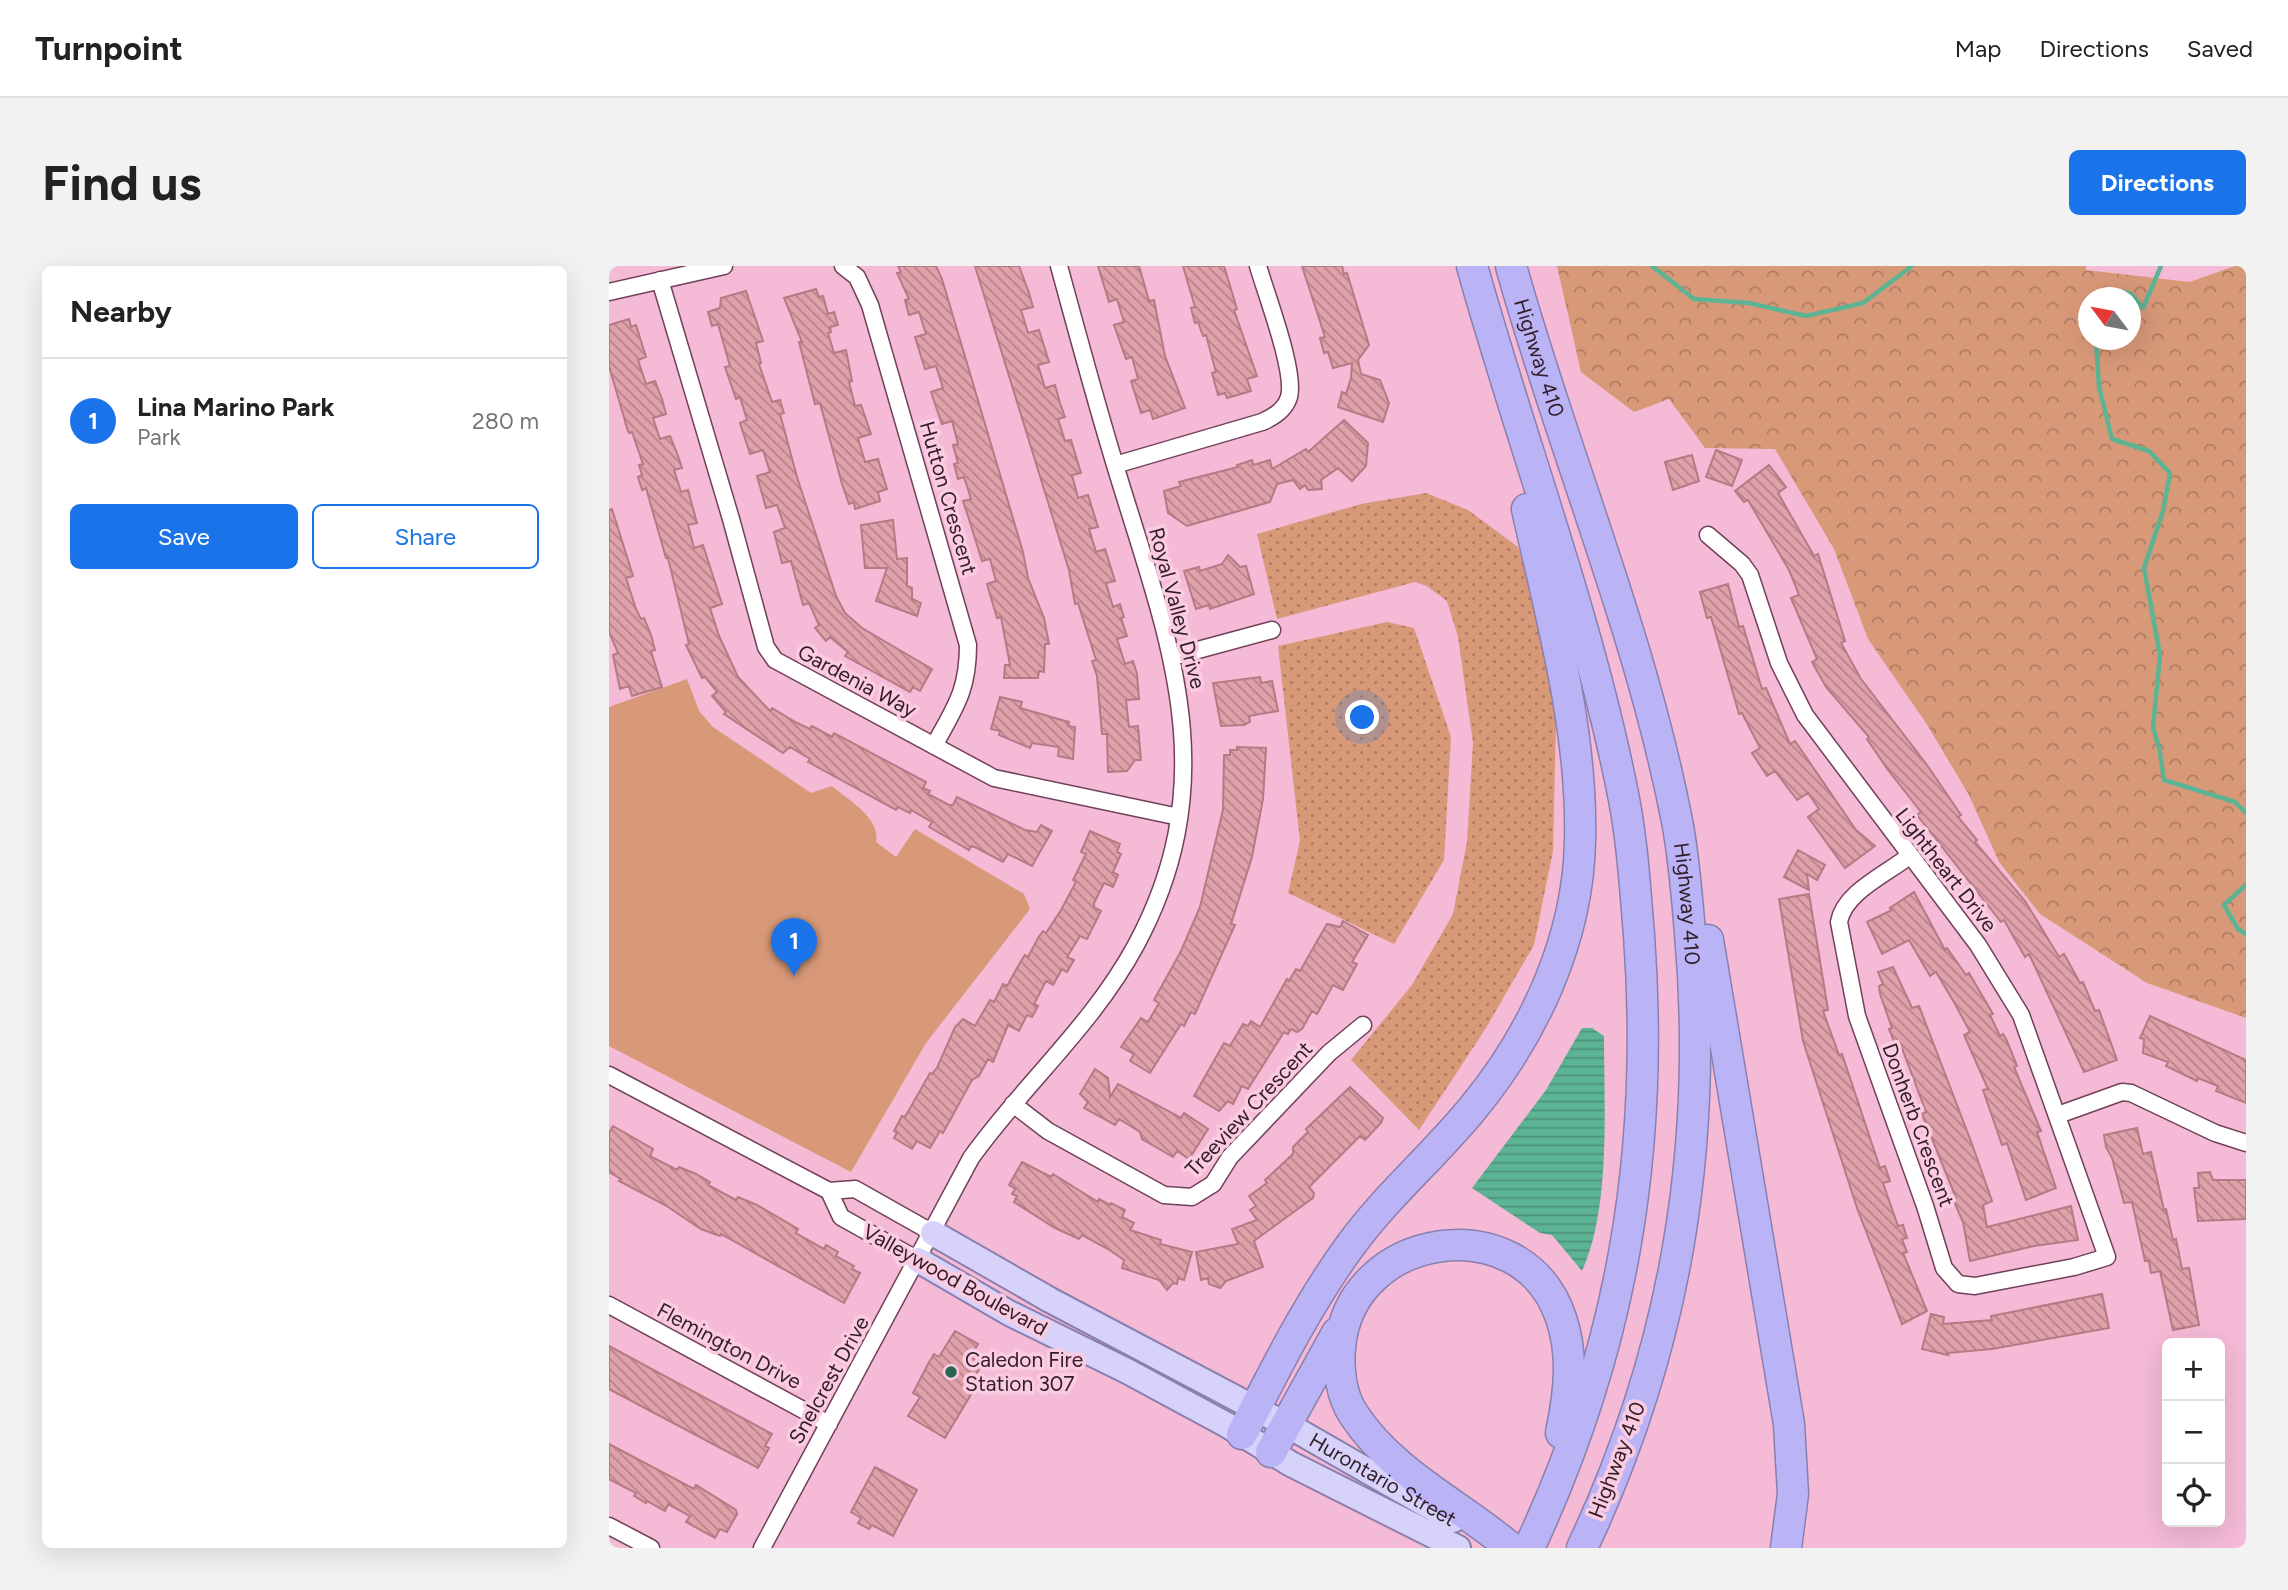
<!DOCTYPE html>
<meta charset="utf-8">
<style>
body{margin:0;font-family:Figtree,sans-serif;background:#f2f2f2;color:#222}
.controls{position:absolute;right:21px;bottom:21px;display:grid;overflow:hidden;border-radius:10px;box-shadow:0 7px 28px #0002}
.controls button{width:63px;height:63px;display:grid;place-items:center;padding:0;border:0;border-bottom:2px solid #e0e0e0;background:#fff;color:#222;font:35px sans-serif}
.compass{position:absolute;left:1469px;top:21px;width:63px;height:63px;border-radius:50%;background:#fff;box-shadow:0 7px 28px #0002;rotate:302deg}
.you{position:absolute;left:754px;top:452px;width:24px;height:24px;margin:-18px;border:5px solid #fff;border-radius:50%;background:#1a73e8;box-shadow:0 0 0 10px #1a73e833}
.badge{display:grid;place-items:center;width:46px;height:46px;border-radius:50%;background:#1a73e8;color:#fff;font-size:23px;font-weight:700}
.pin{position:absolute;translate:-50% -58px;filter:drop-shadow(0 2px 4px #0008)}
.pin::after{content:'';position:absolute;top:37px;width:24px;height:21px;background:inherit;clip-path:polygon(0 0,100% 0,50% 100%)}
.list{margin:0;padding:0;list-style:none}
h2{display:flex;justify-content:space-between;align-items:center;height:91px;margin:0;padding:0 28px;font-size:30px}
h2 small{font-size:23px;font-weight:400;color:#767676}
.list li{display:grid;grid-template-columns:46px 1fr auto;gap:21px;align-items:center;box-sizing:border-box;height:126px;padding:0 28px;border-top:2px solid #e0e0e0}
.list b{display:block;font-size:26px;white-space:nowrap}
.list p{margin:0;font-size:23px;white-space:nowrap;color:#767676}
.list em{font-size:23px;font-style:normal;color:#767676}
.actions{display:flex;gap:14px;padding:21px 28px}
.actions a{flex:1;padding:16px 0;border:2px solid #1a73e8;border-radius:10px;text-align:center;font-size:24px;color:#1a73e8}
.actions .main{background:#1a73e8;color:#fff}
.icon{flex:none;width:38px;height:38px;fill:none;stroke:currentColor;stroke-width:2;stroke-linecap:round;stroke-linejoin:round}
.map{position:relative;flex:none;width:1637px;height:1282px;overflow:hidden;border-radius:10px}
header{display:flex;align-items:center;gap:42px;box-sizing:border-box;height:98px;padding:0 35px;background:#fff;border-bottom:2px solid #e0e0e0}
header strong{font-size:33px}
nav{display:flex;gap:38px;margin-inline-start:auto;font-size:24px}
.intro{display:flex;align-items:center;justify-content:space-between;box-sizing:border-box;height:168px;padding:0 42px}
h1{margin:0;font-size:49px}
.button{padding:18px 32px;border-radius:10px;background:#1a73e8;color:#fff;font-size:24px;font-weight:700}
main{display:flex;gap:42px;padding:0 42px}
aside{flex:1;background:#fff;border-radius:10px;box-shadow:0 7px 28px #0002}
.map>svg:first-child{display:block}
.grass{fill:url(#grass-dots)}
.forest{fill:url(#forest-crowns);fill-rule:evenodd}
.green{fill:#d89978}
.water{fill:url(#water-rules)}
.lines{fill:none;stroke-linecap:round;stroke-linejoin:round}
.stream{stroke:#5cb495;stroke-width:4.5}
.building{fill:url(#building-back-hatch);stroke:#b57a84;stroke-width:2}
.street-casing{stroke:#714059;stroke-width:19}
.primary-casing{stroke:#8a7fae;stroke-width:28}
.highway-casing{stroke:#8a7fae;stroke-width:33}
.street{stroke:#fff;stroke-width:16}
.primary{stroke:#d6d2fa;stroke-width:24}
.highway{stroke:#bab4f7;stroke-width:30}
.poi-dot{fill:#296652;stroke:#facbe1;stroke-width:2.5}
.labels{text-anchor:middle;stroke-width:7;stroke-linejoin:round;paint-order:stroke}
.street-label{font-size:21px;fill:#321d27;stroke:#facbe1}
.poi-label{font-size:21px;fill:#321d27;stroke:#facbe1;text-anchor:start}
</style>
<header>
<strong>Turnpoint</strong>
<nav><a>Map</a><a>Directions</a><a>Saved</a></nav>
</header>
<div class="intro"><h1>Find us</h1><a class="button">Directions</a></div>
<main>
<aside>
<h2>Nearby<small></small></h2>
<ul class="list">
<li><span class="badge">1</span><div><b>Lina Marino Park</b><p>Park</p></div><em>280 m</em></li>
</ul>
<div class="actions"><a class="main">Save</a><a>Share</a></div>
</aside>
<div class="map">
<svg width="1637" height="1282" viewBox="0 0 1637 1282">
<defs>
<pattern id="grass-dots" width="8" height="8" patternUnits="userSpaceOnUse" patternTransform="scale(1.75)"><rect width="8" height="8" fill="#d89978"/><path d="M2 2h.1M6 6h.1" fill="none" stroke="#b07c62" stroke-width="1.8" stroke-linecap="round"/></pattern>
<pattern id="forest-crowns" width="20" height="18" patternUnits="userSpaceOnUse" patternTransform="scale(1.75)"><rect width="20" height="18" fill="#d89978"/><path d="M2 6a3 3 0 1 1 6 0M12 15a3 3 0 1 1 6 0" fill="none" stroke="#b07c62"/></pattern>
<pattern id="water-rules" width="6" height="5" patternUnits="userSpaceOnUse" patternTransform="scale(1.75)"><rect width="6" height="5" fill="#5cb495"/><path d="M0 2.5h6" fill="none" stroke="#4d927a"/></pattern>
<pattern id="building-back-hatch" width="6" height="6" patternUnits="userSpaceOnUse" patternTransform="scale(1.75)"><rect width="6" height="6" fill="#e0a1ab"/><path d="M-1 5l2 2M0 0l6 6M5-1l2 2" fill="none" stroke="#b6838b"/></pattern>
</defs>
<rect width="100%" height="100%" fill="#f4bad6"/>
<!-- grass -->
<path class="grass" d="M817,227L859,244L909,281L930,342L947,454L944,585L925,679L877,762L810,864L742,794L803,719L844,648L858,576L864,477L849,371L838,335L818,320L806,316L668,353L648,268L752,238Z
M778,356L805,362L842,471L835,594L785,678L679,627L691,575L669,380Z"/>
<!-- forest -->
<path class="forest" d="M948,0H1477V4L1581,16L1626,0H1637V752L1538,717L1431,648L1390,596L1360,529L1317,457L1259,373L1225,283L1166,183L1096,182L1060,133L1025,146L972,106ZM1479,32H1521V74H1479Z"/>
<!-- green -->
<path class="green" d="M78,413L90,445L104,461L202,527L223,520C239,534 272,552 267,576L287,591L306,563L415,628L421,643L317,777L242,906L0,780V441Z"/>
<!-- water -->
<path class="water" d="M973,762H983L995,770C995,839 1002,943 973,1005L943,969L931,967L863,922L937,824Z"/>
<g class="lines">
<!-- stream -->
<path class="stream" d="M1043,0L1085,33L1140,37L1197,50L1254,37L1303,0
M1507,32L1510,25L1522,28L1534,42L1552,0
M1487,74L1490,121L1503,173L1540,185L1561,207L1554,245L1535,302L1551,389L1544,462L1550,481L1555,514L1626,536L1637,547
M1637,619L1615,639L1629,663L1637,668"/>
</g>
<!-- building -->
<path class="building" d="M289,0H327L333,13L414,286L419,312L435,352L440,378H436L435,406L430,405L429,412H395L396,399H401L392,351L388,352L378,318L387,315L381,293L373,295L359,250L354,235L362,233L355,211L349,213L345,198L349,197L344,179L349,178L343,155L333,158L327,141L322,126L334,122L327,100L316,103L306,71L317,68L310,46L300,49L296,34L300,33L288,7L292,6Z
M366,0H410L420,27L424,41L412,44L419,67L430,64L436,83L440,96L429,99L436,122L446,119L451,137L456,151L449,153L456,175L462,174L472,207L463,209L469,232L479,229L489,261L480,263L487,286L496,283L506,315L497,317L504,341L511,338L515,351L512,352L518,370L508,373L516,398L524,395L528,408L530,433L517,434L520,461L529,460L532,494H526L518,505L499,506L498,468H493L488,410L483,395L487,394L469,337L466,338L460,304Z
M489,0H530L540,35L545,34L556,90L576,142L544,153L541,144L532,147L522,115L529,113L523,91L517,93L505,59L515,56L508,33L500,36Z
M574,0H615L628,43L625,44L648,110L638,113L642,125L618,132L616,127L609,129L603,107L607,106L597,69L594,70L589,56L586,57L582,42L586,41Z
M693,0H733L735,8L738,7L760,79L749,94L752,108L771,114L780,137L774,156L729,141L733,126L737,128L742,112L743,97L724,102L719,86L715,87L711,72L716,71Z
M207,23L210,31L214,30L219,48L225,46L229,59L221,61L222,66L219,67L225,87L237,84L243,115L240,116L246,140L252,139L262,168L249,172L256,196L269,193L278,223L269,226L271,235L246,243L245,236L240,238L233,218L211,137L206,138L190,76H193L175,32Z
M137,25L154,75L147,77L152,97L150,98L163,136L171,134L175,147L171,148L188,211L227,330L236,347L253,362L323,403L311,425L304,421L301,426L236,390L239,386L221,371L217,375L206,362L210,359L200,337L194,339L182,295L173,297L165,266L176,262L168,239L157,242L148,210L161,206L154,184L141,188L131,157L138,154L131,131L127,133L116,101L121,100L109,58L103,60L99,46L111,42L112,32Z
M20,53L22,61L27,59L37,91L29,94L37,118L46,115L53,133L57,148L44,152L51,173L61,170L68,187L73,202L65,204L72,226L79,224L88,257L79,259L85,282L94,279L113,338L101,342L110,370L129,411L161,445L163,442L188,457L201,463L203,460L223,471L225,467L317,516L314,522L321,525L319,528L340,539H344L348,531L416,564L428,566L432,559L443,565L423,600L399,588L394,596L368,582L362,580L360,584L320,561L323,556L302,544L301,547L289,541L287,544L199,496L201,493L181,481L174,487L115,448L117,446L103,430L108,426L96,411L93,412L77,379L80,378L59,292H57L37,222L33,224L29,211L33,209L30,199L34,198L23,166L20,167L18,162L0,100V59Z
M735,154L759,177L757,200L743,215L729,202L712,214L713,223L699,224L696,219L691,223L684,214L668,218L661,236L578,260L559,247L555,225L572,220L570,216L629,201L628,199L643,194L644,199L661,194L663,203L697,183L699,186Z
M1107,184L1133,194L1123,220L1097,211Z
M1083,189L1090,215L1064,224L1056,196Z
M1160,199L1177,221L1169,227L1205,290L1209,288L1236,375L1232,377L1252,413L1318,499L1352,549L1349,551L1368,574L1366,576L1416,635L1450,691L1455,688L1471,717L1474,716L1486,745L1490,744L1508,794L1475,806L1420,688L1416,691L1395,654L1392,656L1308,549L1312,546L1279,504L1258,473L1260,471L1217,421L1203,396L1208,393L1182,332L1190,329L1180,304L1139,234L1135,236L1126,225Z
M3,243L24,310L17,312L27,343L32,353L35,352L42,369L46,384L42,385L53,421L23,430L20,420L11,423L4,389L9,387L0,366V244Z
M284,254L288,293L298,292V320L303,322V333L312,337L308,350L267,335L278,302H256L252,259Z
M619,289L631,301L637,300L645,328L601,343L600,339L587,343L575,305L590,301L591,305L613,298Z
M1119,318L1130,361L1134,360L1153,423L1157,422L1181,478L1186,475L1247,564L1266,580L1236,602L1199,551L1210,543L1199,527L1188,534L1166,505L1158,510L1143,487L1151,482L1133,447L1130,448L1102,351L1098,352L1091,326Z
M651,411L652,417L663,415L669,445L640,450L641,456L635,459L612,460L604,417Z
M391,431L413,436L411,442L460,456L459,460L466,461L464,493L449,490L450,481L423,477L421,482L390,469L391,465L382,463Z
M628,481L657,482L654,533L643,591L622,658L626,659L586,748L582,746L575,760L572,758L541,807L521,795L525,788L512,781L532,752L539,756L550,737L545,734L572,685L591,641L614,544L615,489H621V484H628Z
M481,565L511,578L508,586L512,588L504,606L509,609L504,621L495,617L485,637V641L492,645L478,673L471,670L458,691L465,694L458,706L453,703L444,719L437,715L425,738L429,740L423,751L418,749L410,765L399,759L384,796L379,793L370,810L363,814L334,867L331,865L321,882L308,875L303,883L285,872L288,867L285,865L293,850L296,851L321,807L323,808L328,802L346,761L354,753L366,760L381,734L385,736L394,718L398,720L412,695L416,689L419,691L429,672L434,665L437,667L452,644L467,616L464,614L477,588L472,586Z
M1189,584L1216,599L1208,614L1198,608L1200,624L1175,611Z
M1305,626L1336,684L1338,682L1357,709L1360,707L1384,748L1381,749L1391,770L1394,768L1398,775L1408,800L1405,801L1432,865L1428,866L1447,922L1417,934L1398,877L1393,879L1374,824L1379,823L1355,769L1361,766L1346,738L1327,706L1321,710L1300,674L1273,688L1262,664L1258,656L1283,644L1281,642Z
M1200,628L1219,744L1214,745L1230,789L1233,788L1271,902L1276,900L1281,915L1274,917L1289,960L1294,959L1298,972L1293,973L1298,986L1294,987L1318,1045L1293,1058L1248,942L1194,775L1170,633Z
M734,655L759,669L743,696L748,698L734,724L724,719L708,748L703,745L693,763L688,766L682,763L679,768L675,766L639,823L633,820L624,838L619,835L610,845L585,830L615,777L621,780L634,758L639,760L642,755L651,761L678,713L680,715L687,703L691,705L718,658L731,661Z
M1284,701L1303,742L1310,740L1363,878L1383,935L1374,939L1378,961L1462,940L1469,974L1425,980L1361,995L1354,956L1344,933L1347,932L1313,848L1317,846L1291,777L1286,778L1280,763L1283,762L1271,728L1270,720L1274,718L1269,706Z
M1541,750L1637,794V837L1607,825L1609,820L1589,812L1588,815L1557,800L1559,796L1534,787L1535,773L1531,772Z
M486,803L499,812L501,831L509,818L572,852L575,847L599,863L580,893L568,885L564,891L533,873L531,866L510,853L506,859L475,842L479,836L471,828Z
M741,821L774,852L772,857L756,874L751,870L700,921L705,927L704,932L645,975L654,1001L617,1015L611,1022L600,1018L599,1012L592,1014L587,986L629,978L623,963L648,954L641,944L647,940L640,930L658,917L656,914L684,888V881L699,866L697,863Z
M4,860L44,883L41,890L68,904L70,901L87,908L101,916L99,919L127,934L129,931L148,939L189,963L187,967L215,983L217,979L229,986L227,990L245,1000L243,1003L251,1007L235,1037L112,968L111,970L92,963L56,939L10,915L12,913L0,906V867Z
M1528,862L1534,888L1542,886L1555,944L1557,943L1564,974L1567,973L1573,1003L1580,1002L1590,1059L1564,1064L1551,1005L1542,1007L1540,995H1536L1523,936L1515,937L1503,892L1497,881L1495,869Z
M413,896L442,911L444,908L489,936L490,933L501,939L502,937L516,944L513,951L525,957L521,964L552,974L551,978L583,986L575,1014L569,1012L568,1018L564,1017L558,1024L550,1014L513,1002L515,994L499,983L473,969L470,973L446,962L405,936L408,930L403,928L406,923L400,919Z
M1601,906L1604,914H1637V953L1589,955L1585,922H1590L1589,907Z
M1493,1028L1500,1062L1383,1083L1338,1087L1339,1089L1313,1083L1322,1048L1335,1051L1334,1058L1383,1054L1382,1050Z
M346,1065L369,1078L362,1091L373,1098L359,1122L364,1125L336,1172L299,1150L311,1131L304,1127L319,1098L325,1088L330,1091Z
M0,1080L163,1168L156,1180L160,1182L149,1202L0,1123Z
M0,1178L85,1223L87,1219L127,1244L128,1248L118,1266L111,1263L106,1272L77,1256L81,1250L59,1238L56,1245L38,1235L37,1237L25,1230L27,1227L0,1213Z
M266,1201L308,1224L284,1270L263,1259L260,1263L249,1257L252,1252L242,1246Z"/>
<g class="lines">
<defs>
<path id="street" d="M234,0L248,11L261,39L359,379C359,425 346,441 325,480
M51,14L122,253L157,381L166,394L385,512L570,551
M0,26L115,0
M506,199L653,156C665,151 676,144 680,131C687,106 657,28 649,0
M1099,269L1133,298L1141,309L1170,397L1196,449L1369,679L1412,749L1498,991L1465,1001L1366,1020L1349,1018L1335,1002L1316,940L1248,750L1230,656C1235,626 1278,608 1300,590
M563,391L663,364
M0,809L220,925L246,923L324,967
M404,838L439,865L555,929L583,931L604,918L621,891L720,787L754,759
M1449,849L1513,826L1522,827L1606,867L1637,877
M220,925L232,951L309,994
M0,1039L220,1158
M0,1260L42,1282
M153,1282L362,892C414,819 484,759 527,679C619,508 557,368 506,199C486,133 468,66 450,0"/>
<g id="primary">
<path id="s1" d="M324,967L441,1034L689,1165L844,1254"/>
<path d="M309,994L400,1047L518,1105L618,1159L682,1198L849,1282"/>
</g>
<g id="highway">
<path d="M863,0C912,175 977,345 1013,523C1023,570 1026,621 1030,669C1046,886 1013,1084 920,1282"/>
<path id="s2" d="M902,0C954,186 1031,365 1068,555C1075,591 1078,630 1081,667C1100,883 1066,1085 973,1282"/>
<path d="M1099,674L1180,1158L1184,1228L1177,1282"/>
<path d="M633,1168C666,1104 698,1039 741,980C777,930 825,890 864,842C925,768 969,673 971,576C974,464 942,352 918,243"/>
<path d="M662,1186L728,1067"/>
<path d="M902,1282C850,1238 783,1207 745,1149C732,1130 729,1104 731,1082C740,965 914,938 952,1052C965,1090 960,1128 952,1167"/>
</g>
</defs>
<!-- street casing -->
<use href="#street" class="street-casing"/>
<!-- primary casing -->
<use href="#primary" class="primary-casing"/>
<!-- highway casing -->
<use href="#highway" class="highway-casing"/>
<!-- street -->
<use href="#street" class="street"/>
<!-- primary -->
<use href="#primary" class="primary"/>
<!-- highway -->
<use href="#highway" class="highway"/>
</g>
<!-- markers -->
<circle class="poi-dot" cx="342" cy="1106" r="7"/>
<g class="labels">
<!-- street labels -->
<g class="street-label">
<text dy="7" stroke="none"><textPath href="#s2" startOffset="96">Highway 410</textPath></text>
<text transform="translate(339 232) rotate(74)" y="7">Hutton Crescent</text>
<text transform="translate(568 342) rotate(75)" y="7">Royal Valley Drive</text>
<text transform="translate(248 415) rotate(28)" y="7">Gardenia Way</text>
<text transform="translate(1337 604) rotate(52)" y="7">Lightheart Drive</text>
<text dy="7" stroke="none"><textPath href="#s2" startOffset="663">Highway 410</textPath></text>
<text transform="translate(640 843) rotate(-47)" y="7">Treeview Crescent</text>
<text transform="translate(1309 859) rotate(70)" y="7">Donherb Crescent</text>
<text transform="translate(346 1014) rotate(29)" y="7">Valleywood Boulevard</text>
<text transform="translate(120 1080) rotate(28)" y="7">Flemington Drive</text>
<text transform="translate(220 1114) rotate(-61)" y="7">Snelcrest Drive</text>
<text transform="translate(1008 1194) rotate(-69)" y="7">Highway 410</text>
<text dy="7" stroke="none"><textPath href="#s1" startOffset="513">Hurontario Street</textPath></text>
</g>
<!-- poi labels -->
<g class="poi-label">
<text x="356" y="1101">Caledon Fire<tspan x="356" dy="24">Station 307</tspan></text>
</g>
</g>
</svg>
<div class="controls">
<button>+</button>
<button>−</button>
<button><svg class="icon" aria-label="locate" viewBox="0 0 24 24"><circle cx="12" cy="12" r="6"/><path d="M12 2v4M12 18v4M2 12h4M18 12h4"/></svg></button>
</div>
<svg class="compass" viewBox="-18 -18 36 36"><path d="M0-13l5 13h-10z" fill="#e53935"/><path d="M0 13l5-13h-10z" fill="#767676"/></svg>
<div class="you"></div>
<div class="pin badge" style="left:185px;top:710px">1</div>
</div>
</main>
